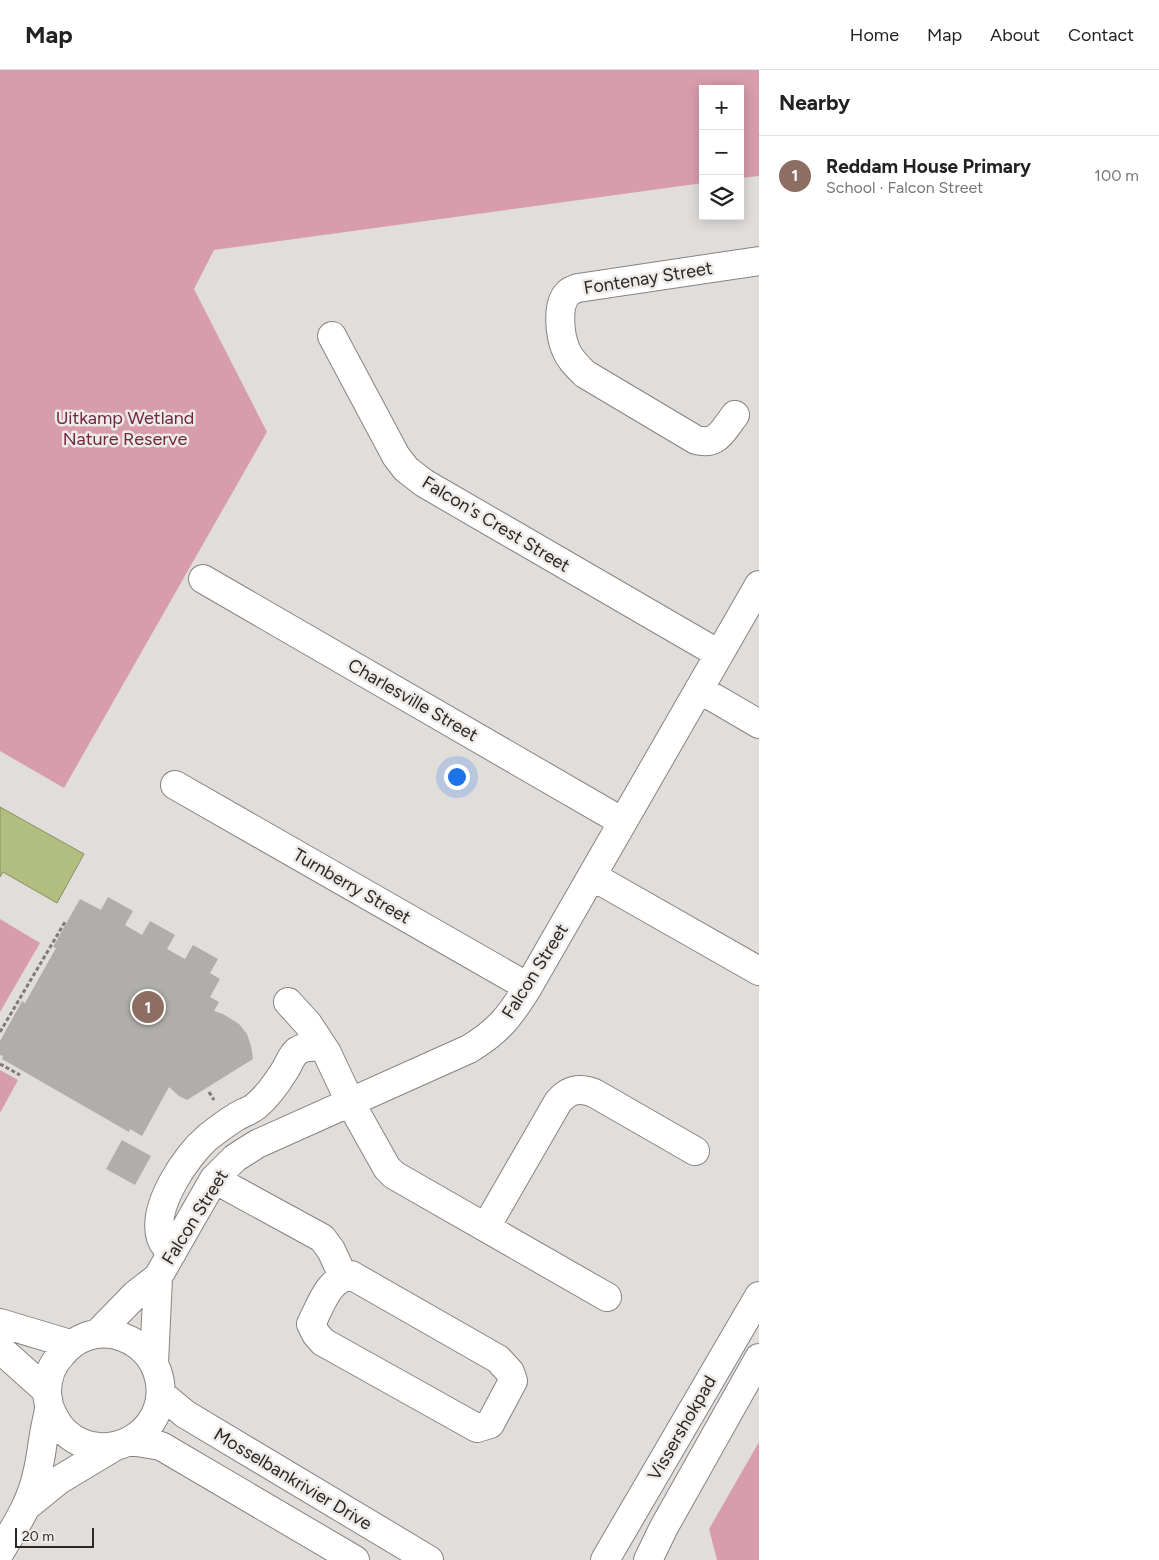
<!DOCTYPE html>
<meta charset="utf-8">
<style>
body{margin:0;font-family:Figtree,sans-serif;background:#f6f6f6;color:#222}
.controls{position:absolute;right:15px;top:15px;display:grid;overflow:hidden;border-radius:0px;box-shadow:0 2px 12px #0003}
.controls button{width:45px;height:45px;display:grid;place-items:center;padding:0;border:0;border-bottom:1px solid #e0e0e0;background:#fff;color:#222;font:25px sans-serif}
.scale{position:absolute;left:15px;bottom:12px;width:79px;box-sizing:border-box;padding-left:5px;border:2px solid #292827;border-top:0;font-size:14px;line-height:18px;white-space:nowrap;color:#292827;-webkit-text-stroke:4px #edeae8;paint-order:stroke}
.you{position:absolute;left:456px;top:706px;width:18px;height:18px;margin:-12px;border:4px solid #fff;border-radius:50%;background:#1a73e8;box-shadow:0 0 0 8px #1a73e833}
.badge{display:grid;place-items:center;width:32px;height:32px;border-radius:50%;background:#7c3aed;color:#fff;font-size:16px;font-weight:700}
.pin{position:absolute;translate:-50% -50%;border:2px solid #fff;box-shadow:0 1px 5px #0006}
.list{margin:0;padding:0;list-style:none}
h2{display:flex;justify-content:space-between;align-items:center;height:65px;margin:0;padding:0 20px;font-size:21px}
h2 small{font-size:16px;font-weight:400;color:#767676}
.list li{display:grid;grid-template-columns:32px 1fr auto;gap:15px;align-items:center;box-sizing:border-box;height:80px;padding:0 20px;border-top:1px solid #e0e0e0}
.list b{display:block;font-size:19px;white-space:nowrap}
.list p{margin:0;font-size:16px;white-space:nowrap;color:#767676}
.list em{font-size:16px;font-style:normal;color:#767676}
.icon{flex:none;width:28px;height:28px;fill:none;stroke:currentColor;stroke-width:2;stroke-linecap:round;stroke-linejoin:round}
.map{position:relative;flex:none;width:759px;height:1490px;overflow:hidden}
header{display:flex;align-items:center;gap:30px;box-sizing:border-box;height:70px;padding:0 25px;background:#fff;border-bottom:1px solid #e0e0e0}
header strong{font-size:24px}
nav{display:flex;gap:28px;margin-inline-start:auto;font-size:18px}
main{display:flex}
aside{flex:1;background:#fff}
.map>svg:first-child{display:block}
.green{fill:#d89dad}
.water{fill:#b1be80;stroke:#889165}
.building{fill:#afaeab}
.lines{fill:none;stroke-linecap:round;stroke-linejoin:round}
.minor-casing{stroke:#868382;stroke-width:30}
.major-casing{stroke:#868382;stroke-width:30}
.path{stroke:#7d7b79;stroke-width:3;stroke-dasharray:4 2.5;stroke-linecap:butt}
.minor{stroke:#fff;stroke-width:28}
.major{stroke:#fff;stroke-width:28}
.labels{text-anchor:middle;stroke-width:5;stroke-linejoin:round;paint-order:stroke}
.street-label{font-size:18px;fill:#292827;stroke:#edeae8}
.park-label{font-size:18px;fill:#732542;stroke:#edeae8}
</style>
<header>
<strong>Map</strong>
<nav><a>Home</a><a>Map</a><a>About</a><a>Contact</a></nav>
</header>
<main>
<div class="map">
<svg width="759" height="1490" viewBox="0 0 759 1490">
<rect width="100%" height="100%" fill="#e0dddb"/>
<!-- green -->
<path class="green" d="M0,0H759V106L740,108V19H703V113L214,180L194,219L267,362L64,718L0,681Z
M0,849L40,873L0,942Z
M0,1000L18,1010L0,1043Z
M759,1372V1490H717L709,1459Z"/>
<!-- water -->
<path class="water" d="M0,737L84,784L57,833L3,802L0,807Z"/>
<!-- building -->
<path class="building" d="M108,827L133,841L125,855L142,865L150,851L175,865L167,879L185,889L193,875L218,889L210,903L220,909L210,927L219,932L214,941L223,944L239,954L247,964L251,976L253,989L187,1030L179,1026L169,1017L142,1066L130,1059L129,1062L2,989L3,986L0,985V971L22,931L25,933L56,878L53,877L80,829L101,840Z
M122,1070L151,1086L135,1115L106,1099Z"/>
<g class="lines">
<defs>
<path id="minor" d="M332,266L396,386L406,399L424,413L719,584
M735,345C723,360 718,376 696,370L585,304C578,297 570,290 566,280C560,266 556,235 568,223C570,221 575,219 578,218L759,191
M203,509L623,752
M699,619L759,654
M175,715L528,917
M592,806L759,901
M288,932L308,954L327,983L350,1032L387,1098L394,1105L607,1227
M214,1109L322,1168L331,1180L343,1206
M486,1157L558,1032C568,1020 579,1017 594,1023L695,1081
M172,1183C167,1178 163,1174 161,1168C151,1137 186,1086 208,1067C217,1060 226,1053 236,1047C242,1043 250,1041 256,1036C268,1026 277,1013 285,1000C289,994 291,986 297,981C305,976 314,976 323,978
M351,1205L498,1289L510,1302L513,1311L490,1354L477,1358L323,1272L316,1264L311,1254C321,1235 328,1209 351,1205Z
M0,1253L70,1274
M97,1264L136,1224L158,1207L214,1109L235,1088L257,1074L469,979C499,961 510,946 528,917L759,515
M0,1279L47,1321
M154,1293L158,1207
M161,1324L185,1344L429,1490
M131,1371L161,1376L355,1490
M28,1435L59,1410L114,1377
M0,1482C15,1457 31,1433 37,1404C41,1389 42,1374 45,1359C46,1352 49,1344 49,1337C49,1332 47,1327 47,1322C47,1307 52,1294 62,1284C75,1268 95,1260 116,1265C135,1270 150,1282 157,1301C177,1357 109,1402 65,1362C57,1355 53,1346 49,1336"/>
<path id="major" d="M605,1490L759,1226
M648,1490L664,1457L759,1288"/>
</defs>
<!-- minor casing -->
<use href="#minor" class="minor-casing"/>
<!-- major casing -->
<use href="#major" class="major-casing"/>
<!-- path -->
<path class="path" d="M0,962L65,852
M0,994L20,1005
M209,1022L214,1030"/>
<!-- minor -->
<use href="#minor" class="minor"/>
<!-- major -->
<use href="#major" class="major"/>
</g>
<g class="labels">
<!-- street labels -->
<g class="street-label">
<text transform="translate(648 208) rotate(-9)" y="6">Fontenay Street</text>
<text transform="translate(496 454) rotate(31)" y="6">Falcon's Crest Street</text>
<text transform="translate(413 630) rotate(30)" y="6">Charlesville Street</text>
<text transform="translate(352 816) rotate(30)" y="6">Turnberry Street</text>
<text transform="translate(535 901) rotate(-58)" y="6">Falcon Street</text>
<text transform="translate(195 1147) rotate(-58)" y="6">Falcon Street</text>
<text transform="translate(682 1358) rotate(-60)" y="6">Vissershokpad</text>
<text transform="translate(293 1409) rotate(31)" y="6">Mosselbankrivier Drive</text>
</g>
<!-- park labels -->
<g class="park-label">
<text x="125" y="354">Uitkamp Wetland<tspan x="125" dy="21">Nature Reserve</tspan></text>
</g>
</g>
</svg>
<div class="controls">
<button>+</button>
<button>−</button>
<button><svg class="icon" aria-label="layers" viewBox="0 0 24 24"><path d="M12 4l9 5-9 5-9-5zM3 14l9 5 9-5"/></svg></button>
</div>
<div class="scale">20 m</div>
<div class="you"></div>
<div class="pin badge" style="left:148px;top:937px;background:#8d6e63">1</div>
</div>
<aside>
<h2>Nearby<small></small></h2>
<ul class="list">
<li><span class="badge" style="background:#8d6e63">1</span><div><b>Reddam House Primary</b><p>School · Falcon Street</p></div><em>100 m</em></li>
</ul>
</aside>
</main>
